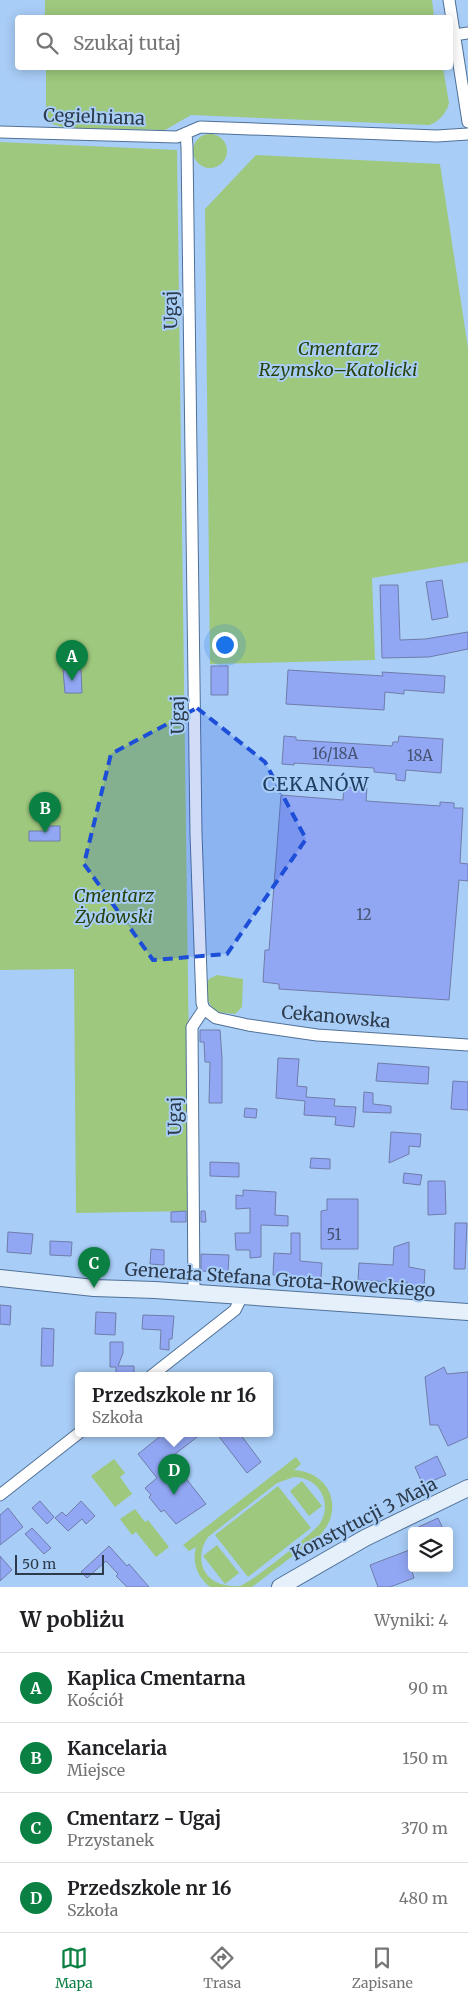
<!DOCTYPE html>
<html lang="pl">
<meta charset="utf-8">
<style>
body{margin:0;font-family:Merriweather,serif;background:#f2f2f2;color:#202124}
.controls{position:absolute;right:15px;bottom:15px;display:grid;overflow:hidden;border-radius:5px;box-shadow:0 2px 12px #0003}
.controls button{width:45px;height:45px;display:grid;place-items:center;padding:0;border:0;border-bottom:1px solid #e0e0e0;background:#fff;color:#202124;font:25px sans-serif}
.scale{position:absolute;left:15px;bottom:12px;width:89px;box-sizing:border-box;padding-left:5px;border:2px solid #2c3a4b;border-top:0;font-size:14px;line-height:18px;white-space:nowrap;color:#2c3a4b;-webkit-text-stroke:4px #a8cdf7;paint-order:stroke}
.you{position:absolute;left:224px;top:644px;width:18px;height:18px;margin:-12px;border:4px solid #fff;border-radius:50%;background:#1a73e8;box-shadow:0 0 0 8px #1a73e833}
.badge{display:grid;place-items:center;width:32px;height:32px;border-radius:50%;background:#0b8043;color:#fff;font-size:16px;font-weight:700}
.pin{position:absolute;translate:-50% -41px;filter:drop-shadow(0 1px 2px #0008)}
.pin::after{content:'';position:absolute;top:26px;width:18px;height:15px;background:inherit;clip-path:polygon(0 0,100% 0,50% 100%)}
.popup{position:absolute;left:75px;top:1372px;width:198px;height:65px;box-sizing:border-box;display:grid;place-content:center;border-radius:5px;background:#fff;filter:drop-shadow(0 1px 4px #0005);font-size:16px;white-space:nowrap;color:#757577}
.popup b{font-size:19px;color:#202124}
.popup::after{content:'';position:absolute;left:50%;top:100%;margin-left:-10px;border:10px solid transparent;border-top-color:#fff}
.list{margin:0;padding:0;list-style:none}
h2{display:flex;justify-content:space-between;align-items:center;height:65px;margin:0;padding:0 20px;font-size:21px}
h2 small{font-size:16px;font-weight:400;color:#757577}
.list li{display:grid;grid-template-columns:32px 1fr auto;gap:15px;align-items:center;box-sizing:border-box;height:70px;padding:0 20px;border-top:1px solid #e0e0e0}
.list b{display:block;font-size:19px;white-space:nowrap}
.list p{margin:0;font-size:16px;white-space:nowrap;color:#757577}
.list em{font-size:16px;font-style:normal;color:#757577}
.icon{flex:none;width:28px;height:28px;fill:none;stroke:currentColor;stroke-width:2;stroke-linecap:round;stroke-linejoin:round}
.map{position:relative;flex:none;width:468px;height:1587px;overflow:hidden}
.search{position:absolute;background:#fff;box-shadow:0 2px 12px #0003;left:15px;right:15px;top:15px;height:55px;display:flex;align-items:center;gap:12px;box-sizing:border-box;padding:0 18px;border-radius:5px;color:#757577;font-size:19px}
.sheet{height:345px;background:#fff}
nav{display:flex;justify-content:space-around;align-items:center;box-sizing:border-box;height:70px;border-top:1px solid #e0e0e0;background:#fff;font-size:14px;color:#757577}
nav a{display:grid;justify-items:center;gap:2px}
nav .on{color:#0b8043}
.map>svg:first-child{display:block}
.green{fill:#9ec87d;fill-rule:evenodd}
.building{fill:#92a7f4;stroke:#707caa}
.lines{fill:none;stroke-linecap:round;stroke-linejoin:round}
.street-casing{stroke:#507197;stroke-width:13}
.secondary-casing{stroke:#507197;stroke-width:18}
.street{stroke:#fff;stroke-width:11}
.secondary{stroke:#e5f0fb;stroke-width:16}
.marked{fill:#1d4ed8;fill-opacity:0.2;stroke:#1d4ed8;stroke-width:4;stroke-dasharray:10 6;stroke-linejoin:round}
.labels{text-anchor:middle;stroke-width:4;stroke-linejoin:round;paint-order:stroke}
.number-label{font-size:15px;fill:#465575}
.street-label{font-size:18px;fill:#2c3a4b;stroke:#a8cdf7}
.park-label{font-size:18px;font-style:italic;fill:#28420a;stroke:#a8cdf7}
.neighbourhood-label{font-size:19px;letter-spacing:1px;fill:#1e3e60;stroke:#a8cdf7}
</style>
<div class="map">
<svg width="468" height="1587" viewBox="0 0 468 1587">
<rect width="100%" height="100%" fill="#a8cdf7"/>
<!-- green -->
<path class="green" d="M45,0H432L434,17L45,18Z
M46,68H443L449,103C447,112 438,123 429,125L191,115L165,130L65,128L46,122Z
M193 151a17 17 0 1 1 34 0a17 17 0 1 1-34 0Z
M0,142L177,150L191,1211L76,1213L74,969L0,970Z
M256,155L440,164L468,348V562L372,578L375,660L210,664L205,209Z
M217,975L243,979L242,1007L235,1014L217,1012C207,1004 203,991 209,979Z
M296,1457L301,1464L294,1470C330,1472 345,1509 320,1535L252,1587H210C197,1577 192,1562 196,1547L189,1551L183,1545ZM294,1477C319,1477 334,1504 319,1525C309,1536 252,1582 240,1586C226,1587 210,1583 204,1570C199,1559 201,1547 208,1537L277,1483Z
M114,1459L125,1473L120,1477L132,1494L115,1507L91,1476Z
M302,1481L322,1506L309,1516L290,1491Z
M278,1486L311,1528L248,1577L215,1535Z
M135,1509L145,1522L148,1520L169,1547L156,1557L136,1532L132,1535L120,1519Z
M217,1545L239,1573L225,1584L203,1556Z"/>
<!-- building -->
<path class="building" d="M442,580L448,617L432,620L426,582Z
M380,585H398L400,640L425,639L468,632V649L429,657L382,658Z
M211,666H228V695H211Z
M63,670H81L82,693H65Z
M288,670L383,676L382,672L445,676L444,693L404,690V694L385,692L384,710L286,704Z
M284,736L296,737V740L392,746L393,742H398L399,736L443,739L441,773L406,770L405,781L396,780V774L374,772V768L294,763V765L282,764Z
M344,787L367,788L366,801L440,806V802L454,803V808H463L460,863L468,864V881L459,880L449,1000L279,989V984L263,982L265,950H269L281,795L343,800Z
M48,826H60V841H29V831H48Z
M200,1030H220L222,1058V1103H209L210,1062H205L204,1042H200Z
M278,1058L299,1059L297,1086L307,1087L306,1097L335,1099L334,1106L356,1107L354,1127L335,1125L336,1117L304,1115L305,1101L276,1098Z
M378,1063L429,1067L428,1084L376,1081Z
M453,1081L468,1082V1110L451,1109Z
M364,1092L373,1093V1104L391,1106V1113L363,1112Z
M245,1108L257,1109L256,1118L244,1117Z
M391,1132L421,1134L420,1147L409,1146V1154L389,1163Z
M311,1158L330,1159V1169L310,1168Z
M210,1162L239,1163V1177L210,1176Z
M404,1173L422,1175L420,1185L403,1183Z
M428,1181H445L446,1214L428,1215Z
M243,1190L276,1192L275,1215L288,1216V1226L261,1225V1257L250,1258V1250H236L235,1233H250V1208L236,1209V1195L243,1196Z
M327,1199H358V1249H321V1211L327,1210Z
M186,1211V1222H171V1212Z
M201,1211H205L206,1222H201Z
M455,1223H467L465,1269H454Z
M8,1232L33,1234L31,1254L7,1252Z
M291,1233H300V1261L322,1263L321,1278H291V1276L273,1275L274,1253L291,1254Z
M50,1241L72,1242L71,1256L50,1255Z
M409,1242V1267L425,1270L424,1286H408V1283L358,1280L359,1263L393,1265L394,1247Z
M151,1249L164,1250V1265L150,1264Z
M201,1254L229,1255L228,1272L201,1271Z
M0,1305L11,1306L10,1325L0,1324Z
M96,1312L116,1313L115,1335L95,1334Z
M143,1315L174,1316L172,1339H169V1350L160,1349L161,1330L142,1329Z
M42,1328L54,1329L53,1366H41Z
M110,1342H123V1353L118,1366H134V1376H116V1367H110Z
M444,1367L447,1374L468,1372V1437L448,1446L438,1425H430L425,1377Z
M163,1434H201L170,1458L206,1504L176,1524L164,1510L161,1512L149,1497L151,1495L145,1488L157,1478L138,1454Z
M217,1434H240L261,1462L247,1473Z
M437,1456L446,1475L423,1485L415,1467Z
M40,1501L54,1517L47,1524L32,1508Z
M81,1501L95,1516L86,1524L82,1519L68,1531L55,1518L62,1512L66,1516Z
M8,1508L23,1527L0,1545V1515Z
M438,1518L444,1531H410Z
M32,1528L51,1548L44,1554L25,1534Z
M109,1546L127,1566L129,1564L149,1587H127L116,1576L118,1574L106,1561L87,1578L81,1572Z
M412,1549V1571L414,1578L390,1587H378L370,1565Z
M0,1556L12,1570L0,1581Z"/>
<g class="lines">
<defs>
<path id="street" d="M449,0L468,122
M454,35L468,33
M0,132L177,137L200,127L437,136L468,134
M186,133L187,147L196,834L202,1003L204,1009L216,1018L248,1025L317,1035L468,1045
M194,1293L192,1027L204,1009
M151,1376L235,1310L242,1296
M0,1495L79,1433"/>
<path id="secondary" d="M0,1278L94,1288L155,1290L468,1312
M280,1587L365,1538L468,1488"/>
</defs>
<!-- street casing -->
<use href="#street" class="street-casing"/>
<!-- secondary casing -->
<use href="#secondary" class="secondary-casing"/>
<!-- street -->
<use href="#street" class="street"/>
<!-- secondary -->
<use href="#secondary" class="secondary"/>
</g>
<!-- marked area -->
<path class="marked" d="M197,708L265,762L306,839L227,954L153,960L84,864L111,754Z"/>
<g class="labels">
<!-- number labels -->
<g class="number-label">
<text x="335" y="759">16/18A</text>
<text x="420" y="761">18A</text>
<text x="364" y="920">12</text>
<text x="334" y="1240">51</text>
</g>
<!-- street labels -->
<g class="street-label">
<text transform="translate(94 117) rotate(2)" y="6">Cegielniana</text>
<text transform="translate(171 310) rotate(-91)" y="6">Ugaj</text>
<text transform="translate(178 715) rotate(-91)" y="6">Ugaj</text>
<text transform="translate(336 1017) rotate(5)" y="6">Cekanowska</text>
<text transform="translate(175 1116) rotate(-91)" y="6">Ugaj</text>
<text transform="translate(280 1280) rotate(4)" y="6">Generała Stefana Grota-Roweckiego</text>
<text transform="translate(364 1519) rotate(-27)" y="6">Konstytucji 3 Maja</text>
</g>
<!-- park labels -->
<g class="park-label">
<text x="338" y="355">Cmentarz<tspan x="338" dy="21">Rzymsko–Katolicki</tspan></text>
<text x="114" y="902">Cmentarz<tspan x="114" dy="21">Żydowski</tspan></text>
</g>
<!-- neighbourhood labels -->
<g class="neighbourhood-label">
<text x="316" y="791">CEKANÓW</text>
</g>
</g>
</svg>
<div class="controls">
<button><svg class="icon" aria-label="layers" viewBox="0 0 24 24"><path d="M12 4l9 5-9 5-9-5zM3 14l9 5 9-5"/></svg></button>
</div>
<div class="scale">50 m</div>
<div class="you"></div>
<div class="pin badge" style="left:72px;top:681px">A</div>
<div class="pin badge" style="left:45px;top:833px">B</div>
<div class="pin badge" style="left:94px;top:1288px">C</div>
<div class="pin badge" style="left:174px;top:1495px">D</div>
<div class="popup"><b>Przedszkole nr 16</b>Szkoła</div>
<div class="search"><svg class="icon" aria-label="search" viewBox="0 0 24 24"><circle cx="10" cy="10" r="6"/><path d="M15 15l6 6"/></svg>Szukaj tutaj</div>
</div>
<section class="sheet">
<h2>W pobliżu<small>Wyniki: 4</small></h2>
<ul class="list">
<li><span class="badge">A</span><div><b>Kaplica Cmentarna</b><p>Kościół</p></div><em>90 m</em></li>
<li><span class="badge">B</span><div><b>Kancelaria</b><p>Miejsce</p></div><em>150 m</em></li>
<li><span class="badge">C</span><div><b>Cmentarz - Ugaj</b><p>Przystanek</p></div><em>370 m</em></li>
<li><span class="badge">D</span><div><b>Przedszkole nr 16</b><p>Szkoła</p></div><em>480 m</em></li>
</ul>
</section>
<nav>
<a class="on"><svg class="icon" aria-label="map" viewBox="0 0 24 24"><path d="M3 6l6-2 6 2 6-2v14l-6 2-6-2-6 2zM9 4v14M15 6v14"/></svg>Mapa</a>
<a><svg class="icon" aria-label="directions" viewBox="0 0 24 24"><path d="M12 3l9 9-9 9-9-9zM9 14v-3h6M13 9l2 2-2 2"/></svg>Trasa</a>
<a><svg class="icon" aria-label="saved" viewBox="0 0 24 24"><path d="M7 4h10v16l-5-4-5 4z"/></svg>Zapisane</a>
</nav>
